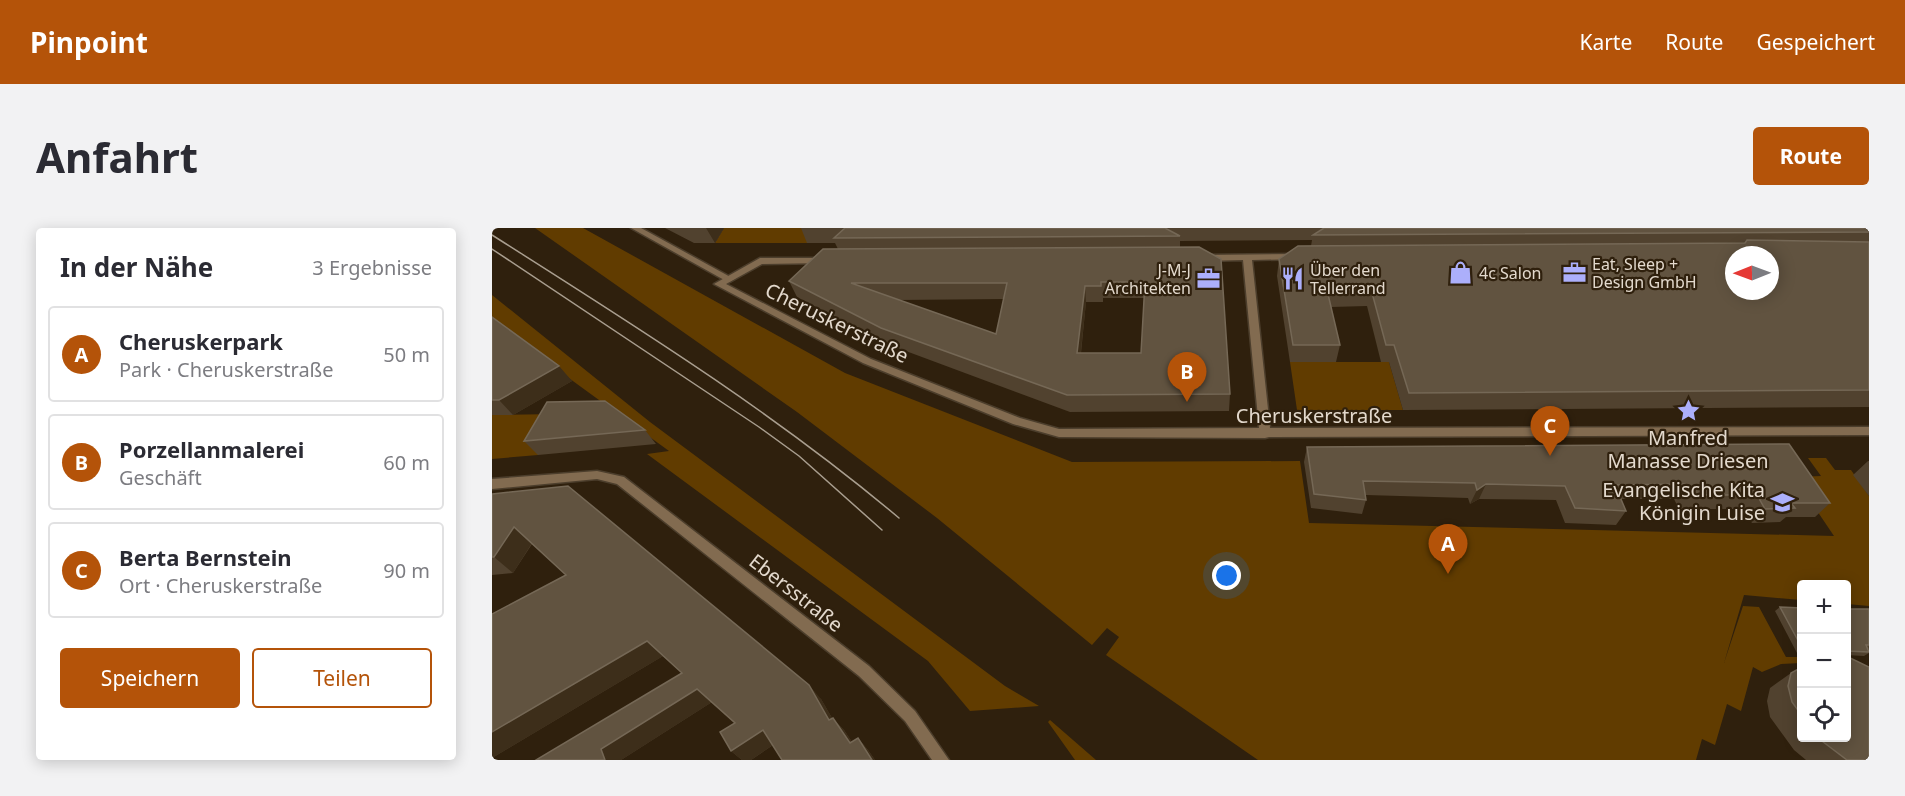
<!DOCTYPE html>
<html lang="de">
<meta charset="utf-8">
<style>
body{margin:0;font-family:"Noto Sans",sans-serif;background:#f2f2f3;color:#2b2b33}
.controls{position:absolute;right:18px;bottom:18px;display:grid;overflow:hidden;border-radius:6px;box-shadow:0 3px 15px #0003}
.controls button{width:54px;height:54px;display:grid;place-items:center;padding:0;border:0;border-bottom:2px solid #e1e1e2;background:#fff;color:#2b2b33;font:30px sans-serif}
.compass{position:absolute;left:1233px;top:18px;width:54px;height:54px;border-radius:50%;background:#fff;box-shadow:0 3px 15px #0003;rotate:269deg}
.you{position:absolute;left:735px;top:348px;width:21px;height:21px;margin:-15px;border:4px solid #fff;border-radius:50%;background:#1a73e8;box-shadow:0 0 0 9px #1a73e833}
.badge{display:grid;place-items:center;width:39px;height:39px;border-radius:50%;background:#b45309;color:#fff;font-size:20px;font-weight:700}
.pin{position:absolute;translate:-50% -50px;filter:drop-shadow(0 2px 3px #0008)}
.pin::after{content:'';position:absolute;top:32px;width:21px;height:18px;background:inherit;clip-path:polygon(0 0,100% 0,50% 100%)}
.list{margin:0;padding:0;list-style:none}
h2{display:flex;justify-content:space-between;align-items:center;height:78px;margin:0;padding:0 24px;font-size:26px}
h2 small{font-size:20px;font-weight:400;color:#7c7c81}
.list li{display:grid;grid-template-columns:39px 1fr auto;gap:18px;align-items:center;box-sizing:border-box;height:96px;margin:0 12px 12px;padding:0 12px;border:2px solid #e1e1e2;border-radius:6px}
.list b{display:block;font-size:22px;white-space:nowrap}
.list p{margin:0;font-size:20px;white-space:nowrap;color:#7c7c81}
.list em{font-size:20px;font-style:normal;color:#7c7c81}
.actions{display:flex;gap:12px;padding:18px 24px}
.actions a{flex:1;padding:14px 0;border:2px solid #b45309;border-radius:6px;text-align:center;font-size:21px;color:#b45309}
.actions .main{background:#b45309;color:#fff}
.icon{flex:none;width:33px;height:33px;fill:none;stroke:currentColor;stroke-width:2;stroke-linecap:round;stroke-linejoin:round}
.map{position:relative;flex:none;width:1377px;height:532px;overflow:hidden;border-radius:6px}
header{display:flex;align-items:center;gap:36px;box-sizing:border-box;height:84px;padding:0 30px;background:#b45309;color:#fff}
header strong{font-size:28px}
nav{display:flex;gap:33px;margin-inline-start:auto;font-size:21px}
.intro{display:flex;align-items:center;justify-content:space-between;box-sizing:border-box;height:144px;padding:0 36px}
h1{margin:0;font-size:42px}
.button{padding:15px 27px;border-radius:6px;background:#b45309;color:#fff;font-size:21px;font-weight:700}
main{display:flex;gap:36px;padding:0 36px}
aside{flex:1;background:#fff;border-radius:6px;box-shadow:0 3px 15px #0003}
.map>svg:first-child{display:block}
.green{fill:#613c00}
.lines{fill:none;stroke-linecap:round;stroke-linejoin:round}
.lane-casing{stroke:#4c3e2c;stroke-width:3}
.street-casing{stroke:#4c3e2c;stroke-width:3}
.lane{fill:#826b50;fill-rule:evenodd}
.street{fill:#826b50;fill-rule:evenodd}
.tram{stroke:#a99e8f;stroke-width:1.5}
.wall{fill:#51422f;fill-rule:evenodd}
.shaded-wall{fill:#3d2e1a}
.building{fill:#615340;stroke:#756856;stroke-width:1.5;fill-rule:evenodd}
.labels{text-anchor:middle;stroke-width:4.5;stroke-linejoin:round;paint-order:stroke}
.far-poi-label{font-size:16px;fill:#e3d9cd;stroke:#2f200d;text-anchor:start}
.street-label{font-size:20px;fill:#e3d9cd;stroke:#2f200d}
.poi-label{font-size:20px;fill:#e3d9cd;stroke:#2f200d}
</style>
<header>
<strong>Pinpoint</strong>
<nav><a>Karte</a><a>Route</a><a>Gespeichert</a></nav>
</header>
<div class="intro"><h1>Anfahrt</h1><a class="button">Route</a></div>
<main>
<aside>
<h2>In der Nähe<small>3 Ergebnisse</small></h2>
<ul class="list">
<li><span class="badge">A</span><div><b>Cheruskerpark</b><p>Park · Cheruskerstraße</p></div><em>50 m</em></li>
<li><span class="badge">B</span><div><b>Porzellanmalerei</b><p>Geschäft</p></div><em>60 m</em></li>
<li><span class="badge">C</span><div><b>Berta Bernstein</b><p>Ort · Cheruskerstraße</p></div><em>90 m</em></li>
</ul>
<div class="actions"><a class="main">Speichern</a><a>Teilen</a></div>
</aside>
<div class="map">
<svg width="1377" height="532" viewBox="0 0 1377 532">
<rect width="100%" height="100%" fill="#2f200d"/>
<!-- green -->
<path class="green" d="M43,0H91L353,145L580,234L808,233L817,295L1342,308L1311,262L1305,249L1329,248L1316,230H1334L1343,242H1359L1377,268V378L1355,376L1354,356H1310L1309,372L1252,367L1232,435L1251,378L1267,379L1294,429H1309V435L1289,436L1270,444L1261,439L1249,483L1235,476L1223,517L1210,511L1204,532H766L614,427L627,409L615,400L600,417L445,290L305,184Z
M232,0H323L315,15H223Z
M0,67L158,194L513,458L547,478L478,483L436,433L155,226L177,223L0,94Z
M798,134H897L911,182H805Z
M68,186L46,227L0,231V187Z
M558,492L604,532H583L556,494Z"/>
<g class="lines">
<defs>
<path id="lane" d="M139,0H149L242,51L237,54L234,53Z"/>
<path id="street" d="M806,26L810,29L809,31L760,32L778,200L1377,199V207L777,209L773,210L567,209L521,196L371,135L222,56L268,30H338V34L335,35L270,36L234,56L379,131L528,190L567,201L767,200L751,32L712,33L708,30L712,27Z
M105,243L132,249L377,438L423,483L457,532H440L413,493L367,448L125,256L105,251L0,261V251Z"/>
</defs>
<!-- lane casing -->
<use href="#lane" class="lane-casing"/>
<!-- street casing -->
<use href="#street" class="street-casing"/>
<!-- lane -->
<use href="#lane" class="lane"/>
<!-- street -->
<use href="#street" class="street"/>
<!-- tram -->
<path class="tram" d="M0,7C140,96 280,183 407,290
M0,21L267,199L307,228L390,302"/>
</g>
<!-- wall -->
<path class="wall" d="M173,0H232L223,15H202Z
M309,0H1377V179L911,182L897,134H889L875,78L839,79L848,117L844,134H798L785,48L787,31L819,18L820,12L688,13V19L738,166L737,183L578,184L395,116L305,69L297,53L346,21L343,15H315ZM611,70H652L649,125H589L594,74H611ZM512,71L504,106L406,72Z
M0,89L80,153L21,187H0Z
M153,202L164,216L46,227L32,213Z
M1297,216L1338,275L1323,289H1294L1288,294L1260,295L1251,281H1187L1182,271H1129L1134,283L1124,297L1073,295L1064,272L987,271L978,276L976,270L874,267V272L870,286L819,280L812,234L815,219Z
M1376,233H1377V268L1361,247Z
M0,266L329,471L340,490L352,502L360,514L366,510L376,522L383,532H290L281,517L259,532H250L239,523L243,495L220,474L129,532H44L190,445L171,428L0,530L74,347L40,316L21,345L0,347Z
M1288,379L1310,380V426L1305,425L1283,383Z
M1354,381H1377V421H1376L1377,425L1372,428L1354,427Z
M1310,439V510H1354L1377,532H1314L1302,522L1278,489L1275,473L1278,460L1299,445Z"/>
<!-- shaded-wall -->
<path class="shaded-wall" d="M214,0H232L223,15Z
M593,58L594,74L587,141L585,125Z
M67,138L80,153L21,187L7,172Z
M994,256L987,271L978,276L985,262Z
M22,299L40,315L21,345L2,329Z
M155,413L171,428L0,530V504Z
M317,457L329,471L348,504L337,492Z
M205,461L220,474L129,532H113L109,521Z
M341,490L352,502L369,527L358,515Z
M271,502L285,514L259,532H250L239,523Z
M366,510L376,522L383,532H380Z"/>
<!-- building -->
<path class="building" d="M353,0H673L688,8L342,10Z
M832,0H1377V4L821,7Z
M1255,12L1377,14V162L917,165L902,117H894L879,61L835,62L848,117H801L787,31L806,18L1253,15ZM1242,27H1278V63H1242Z
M707,19L729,31L738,166L575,167L389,100L297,53L331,21ZM609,54H653L649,125H585L593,58H609ZM359,55H515L504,106Z
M0,89L67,138L7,172H0Z
M113,173L153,202L32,213L55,174Z
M1297,216L1338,275H1299L1303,280L1273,281L1265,267H1199L1193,256L1123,257L1134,283L1083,280L1073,258L994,256L985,262L983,255L871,253L874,272L822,266L815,219Z
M76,258L317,457L337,492L341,490L358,515L366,510L380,532H290L271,502L239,523L228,504L243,495L205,461L109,521L113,532H44L190,445L155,413L0,504V386L74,347L22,299L2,329H0V266Z
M1288,379L1310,380V420Z
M1354,381H1377V417H1374L1377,424L1354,423Z
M1354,428L1377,439V532H1355L1326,510H1354Z
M1310,439V488L1300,474L1296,458L1299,445Z"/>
<!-- icons -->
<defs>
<symbol id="shop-bare" viewBox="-9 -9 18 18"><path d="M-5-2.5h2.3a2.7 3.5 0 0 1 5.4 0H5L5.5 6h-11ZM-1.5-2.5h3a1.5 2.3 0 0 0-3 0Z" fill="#acaffb" stroke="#2f200d" stroke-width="2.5" paint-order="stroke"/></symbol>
<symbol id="office-bare" viewBox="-9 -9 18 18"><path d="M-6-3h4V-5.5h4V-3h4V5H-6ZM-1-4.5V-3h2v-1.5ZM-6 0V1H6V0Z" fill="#acaffb" stroke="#2f200d" stroke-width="2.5" paint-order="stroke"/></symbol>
<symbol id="restaurant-bare" viewBox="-9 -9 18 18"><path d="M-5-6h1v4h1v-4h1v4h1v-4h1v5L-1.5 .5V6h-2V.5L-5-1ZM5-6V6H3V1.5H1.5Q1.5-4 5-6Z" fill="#acaffb" stroke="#2f200d" stroke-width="2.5" paint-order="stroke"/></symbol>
<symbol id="sight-bare" viewBox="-9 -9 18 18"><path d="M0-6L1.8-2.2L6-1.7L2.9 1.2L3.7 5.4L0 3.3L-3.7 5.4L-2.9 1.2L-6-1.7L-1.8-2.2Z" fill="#acaffb" stroke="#2f200d" stroke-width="2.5" paint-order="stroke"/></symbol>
<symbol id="school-bare" viewBox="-9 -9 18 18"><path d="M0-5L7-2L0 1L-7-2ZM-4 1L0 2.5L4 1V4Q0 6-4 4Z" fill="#acaffb" stroke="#2f200d" stroke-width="2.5" paint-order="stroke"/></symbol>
</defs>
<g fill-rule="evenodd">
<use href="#shop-bare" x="952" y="28" width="33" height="33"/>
<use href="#office-bare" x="1066" y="28" width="33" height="33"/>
<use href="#office-bare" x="700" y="34" width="33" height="33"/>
<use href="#restaurant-bare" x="784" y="34" width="33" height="33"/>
<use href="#sight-bare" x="1180" y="166" width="33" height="33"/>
<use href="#school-bare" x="1274" y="258" width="33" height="33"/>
</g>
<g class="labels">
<!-- far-poi labels -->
<g class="far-poi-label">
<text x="1100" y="42">Eat, Sleep +<tspan x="1100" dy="18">Design GmbH</tspan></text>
<text x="699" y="48" text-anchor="end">J-M-J<tspan x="699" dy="18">Architekten</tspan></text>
<text x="818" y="48">Über den<tspan x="818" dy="18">Tellerrand</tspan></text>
<text x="987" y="51">4c Salon</text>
</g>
<!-- street labels -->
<g class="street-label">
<text transform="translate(345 95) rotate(26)" y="7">Cheruskerstraße</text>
<text x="822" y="195">Cheruskerstraße</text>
<text transform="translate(304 365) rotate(38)" y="7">Ebersstraße</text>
</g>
<!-- poi labels -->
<g class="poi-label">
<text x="1196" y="217">Manfred<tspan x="1196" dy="23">Manasse Driesen</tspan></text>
<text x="1273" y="269" text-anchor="end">Evangelische Kita<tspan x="1273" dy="23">Königin Luise</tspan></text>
</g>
</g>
</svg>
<div class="controls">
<button>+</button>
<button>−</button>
<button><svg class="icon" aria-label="locate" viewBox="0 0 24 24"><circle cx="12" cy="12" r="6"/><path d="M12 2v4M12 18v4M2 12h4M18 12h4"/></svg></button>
</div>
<svg class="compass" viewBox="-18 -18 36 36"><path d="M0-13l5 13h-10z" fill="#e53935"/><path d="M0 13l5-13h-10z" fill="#7c7c81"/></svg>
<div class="you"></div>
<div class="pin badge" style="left:956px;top:346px">A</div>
<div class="pin badge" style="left:695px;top:174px">B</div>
<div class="pin badge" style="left:1058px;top:228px">C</div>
</div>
</main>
